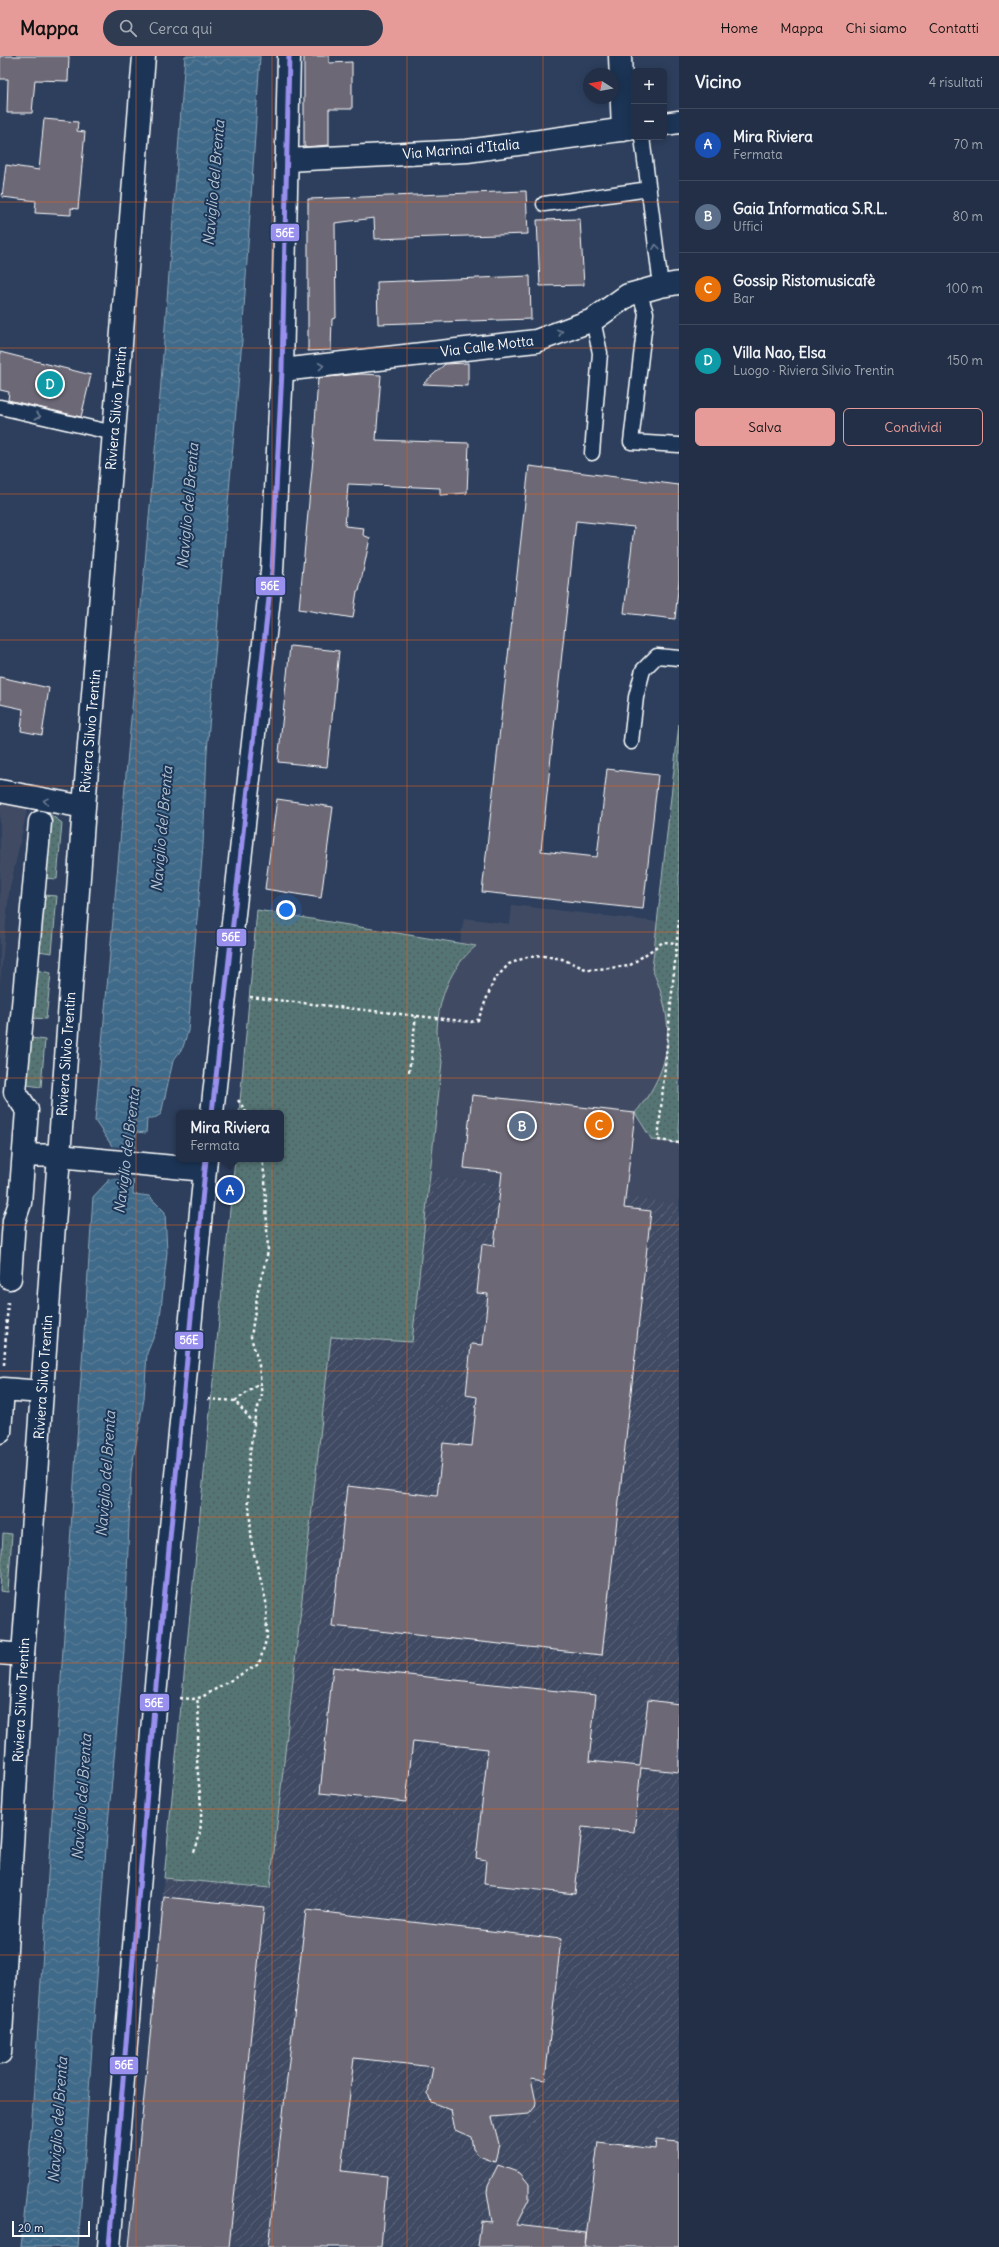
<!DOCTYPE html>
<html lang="it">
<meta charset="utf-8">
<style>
body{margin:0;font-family:Delius,sans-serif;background:#2e3b51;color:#f1f3f6}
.controls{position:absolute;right:12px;top:12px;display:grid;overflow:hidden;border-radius:6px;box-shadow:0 2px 10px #0003}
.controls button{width:36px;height:36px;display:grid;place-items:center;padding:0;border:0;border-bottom:1px solid #3f4a5f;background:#222f46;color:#f1f3f6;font:20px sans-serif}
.compass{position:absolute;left:583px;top:12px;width:36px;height:36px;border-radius:50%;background:#222f46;box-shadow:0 2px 10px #0003;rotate:281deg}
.scale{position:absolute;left:12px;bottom:10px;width:78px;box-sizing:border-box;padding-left:4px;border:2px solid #fff;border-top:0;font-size:11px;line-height:14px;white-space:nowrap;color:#fff;-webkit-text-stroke:3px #1d3557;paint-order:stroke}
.you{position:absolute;left:286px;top:854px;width:14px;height:14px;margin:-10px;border:3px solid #fff;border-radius:50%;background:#1a73e8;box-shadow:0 0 0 6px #1a73e833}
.badge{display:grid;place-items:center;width:26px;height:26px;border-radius:50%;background:#e69b98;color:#fff;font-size:13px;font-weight:700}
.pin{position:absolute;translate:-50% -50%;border:2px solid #fff;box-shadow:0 1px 4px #0006}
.popup{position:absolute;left:176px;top:1054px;width:108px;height:52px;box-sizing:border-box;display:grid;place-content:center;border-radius:6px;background:#222f46;filter:drop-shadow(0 1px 3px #0005);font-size:13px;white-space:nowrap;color:#a2a9b3}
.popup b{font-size:15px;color:#f1f3f6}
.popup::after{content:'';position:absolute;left:50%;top:100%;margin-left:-8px;border:8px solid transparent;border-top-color:#222f46}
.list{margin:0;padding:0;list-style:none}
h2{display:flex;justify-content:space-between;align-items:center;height:52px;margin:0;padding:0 16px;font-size:17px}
h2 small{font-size:13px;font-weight:400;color:#a2a9b3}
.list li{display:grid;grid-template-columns:26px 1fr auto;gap:12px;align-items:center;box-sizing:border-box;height:72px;padding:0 16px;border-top:1px solid #3f4a5f}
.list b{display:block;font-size:15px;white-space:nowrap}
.list p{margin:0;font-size:13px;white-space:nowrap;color:#a2a9b3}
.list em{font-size:13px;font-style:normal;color:#a2a9b3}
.actions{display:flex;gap:8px;padding:12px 16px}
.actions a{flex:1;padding:9px 0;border:1px solid #e69b98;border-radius:6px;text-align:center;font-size:14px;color:#e69b98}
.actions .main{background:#e69b98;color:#111}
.icon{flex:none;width:22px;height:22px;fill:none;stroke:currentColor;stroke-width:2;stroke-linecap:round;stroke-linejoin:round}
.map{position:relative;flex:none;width:679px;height:2191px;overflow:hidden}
header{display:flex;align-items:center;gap:24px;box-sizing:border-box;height:56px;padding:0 20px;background:#e69b98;color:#111}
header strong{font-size:19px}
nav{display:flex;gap:22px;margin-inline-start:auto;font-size:14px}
.search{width:280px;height:36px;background:#2e3b51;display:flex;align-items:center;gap:10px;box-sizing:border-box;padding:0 14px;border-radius:22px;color:#a2a9b3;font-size:15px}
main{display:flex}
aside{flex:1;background:#222f46}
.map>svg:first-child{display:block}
.built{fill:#404b64}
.industrial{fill:url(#industrial-furrows)}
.grass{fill:url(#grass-dots);stroke:#aababa}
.water{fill:url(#water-waves);stroke:#8da6b8}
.pier{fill:#2d3f5d}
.building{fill:#6c6876;stroke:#fff}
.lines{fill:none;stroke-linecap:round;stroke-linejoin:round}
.lane-casing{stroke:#fff;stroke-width:17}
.street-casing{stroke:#fff;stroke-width:25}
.secondary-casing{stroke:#fff;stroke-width:25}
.path{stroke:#fff;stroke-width:2.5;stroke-dasharray:3 3;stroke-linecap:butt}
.lane{stroke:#1d3557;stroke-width:14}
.street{stroke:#1d3557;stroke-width:22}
.secondary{stroke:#1d3557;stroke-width:22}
.bus-1-casing{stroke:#1d3557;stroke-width:8}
.bus-1{stroke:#9990ee;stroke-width:5}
.oneway{stroke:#6c7c92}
.grid{fill:none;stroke:#e96118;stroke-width:1;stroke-opacity:0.55}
.labels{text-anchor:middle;stroke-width:4;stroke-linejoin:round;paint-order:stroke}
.street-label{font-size:14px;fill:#fff;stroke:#1d3557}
.water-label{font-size:15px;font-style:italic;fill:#b3c4d0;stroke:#1d3557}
.line-badge{stroke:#1d3557;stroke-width:1.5}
.badge-label{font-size:11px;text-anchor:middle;font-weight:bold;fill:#fff}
</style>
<header>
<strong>Mappa</strong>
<div class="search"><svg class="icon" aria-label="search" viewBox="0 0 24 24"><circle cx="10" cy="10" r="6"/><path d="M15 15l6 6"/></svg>Cerca qui</div>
<nav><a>Home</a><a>Mappa</a><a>Chi siamo</a><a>Contatti</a></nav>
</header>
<main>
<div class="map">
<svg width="679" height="2191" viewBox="0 0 679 2191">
<defs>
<pattern id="industrial-furrows" width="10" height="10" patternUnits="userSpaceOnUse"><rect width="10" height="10" fill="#404b64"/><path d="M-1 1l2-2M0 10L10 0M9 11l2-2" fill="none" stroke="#5d667b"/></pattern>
<pattern id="grass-dots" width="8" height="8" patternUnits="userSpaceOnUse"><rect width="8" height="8" fill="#557575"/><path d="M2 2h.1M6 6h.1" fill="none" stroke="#505c5c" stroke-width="1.8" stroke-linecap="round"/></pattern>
<pattern id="water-waves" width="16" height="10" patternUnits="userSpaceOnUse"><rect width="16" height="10" fill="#416b89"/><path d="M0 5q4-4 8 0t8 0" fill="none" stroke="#5e819b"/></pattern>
</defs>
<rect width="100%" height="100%" fill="#2d3f5d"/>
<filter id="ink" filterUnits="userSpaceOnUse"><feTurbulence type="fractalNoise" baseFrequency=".025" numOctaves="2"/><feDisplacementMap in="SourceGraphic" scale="8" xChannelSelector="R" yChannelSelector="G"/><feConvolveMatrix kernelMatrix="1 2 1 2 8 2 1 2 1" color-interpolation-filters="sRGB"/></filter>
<g filter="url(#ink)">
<!-- built -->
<path class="built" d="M679,668V1147L430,1120L442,1006L437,977L440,950L447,928L462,904L476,890L460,887L464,862L510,868L512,849L658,866Z
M0,745L28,750L9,836L0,928Z"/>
<!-- industrial -->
<path class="industrial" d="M430,1120L679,1147V2191H129L164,1822L270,1832L331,1280L412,1285Z"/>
<!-- grass -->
<path class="grass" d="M679,668V1087L652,1084L635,1057C674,1011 676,967 652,913Z
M48,757L62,767L57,823L43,822Z
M43,839L57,840L52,897L38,895Z
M257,854L476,890C451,910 438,943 437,975C437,985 440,996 442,1006L412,1286L331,1281L270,1832L164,1822L235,1103H281V1057H239Z
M36,914L51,917L46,963L32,962Z
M31,982L45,984L41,1031L27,1029Z
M3,1477L12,1478L8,1536L0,1535Z"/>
<!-- water -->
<path class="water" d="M185,0H260L242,284L214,610L207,696L203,789L188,975L183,991L173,1005L161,1058L153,1063H147L146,1077L136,1076L133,1138L149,1140L165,1156L167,1196L161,1253L159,1268L147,1297L144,1343L131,1416L124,1595L107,1778L78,2191H21L28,2121L93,1141L108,1125L112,1090L95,1065L160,339Z"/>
<!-- pier -->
<path class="pier" d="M110,1090L136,1092L135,1124L106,1122Z"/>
<!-- building -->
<path class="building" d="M0,0H69L68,25L35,24L32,57H7L8,23H0Z
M304,0H329V7L352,6V53H329V89L304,91Z
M44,63L78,66L77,75L85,76L78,153L71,152V159L35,157L36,145L2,141L6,109L39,114Z
M526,135L528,178L375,183L374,162L335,167L336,262L332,263L331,294L308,295V143Z
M580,163L584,229L540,230L537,164Z
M530,220L531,263L378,268L377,226Z
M0,296L91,319L81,361L8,344L9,336L0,334Z
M468,307V330L423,328L445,308Z
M361,318L381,319L376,384L469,387L467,437L440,439V432L348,428L345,470L364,472L363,479L370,482L359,535H357L353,562L299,553L315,382H314L318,322Z
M529,410L679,429V524L675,563L624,557L634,471L576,465L541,795L597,801L607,713L658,719L643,853L482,836Z
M290,590L339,595L327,711L278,706Z
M0,621L49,632L42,679L21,675L23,653L0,648Z
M277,743L333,751L321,842L265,833Z
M472,1039L635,1057L624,1152L651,1155L602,1599L332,1570L347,1430L437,1440L443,1387L472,1390L477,1341L466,1339L471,1288L483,1289L488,1238L477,1237L482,1188L494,1190L502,1116L464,1112Z
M333,1611L596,1639L589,1705L640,1710L648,1644L679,1648V1716L641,1712L634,1776L582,1771L575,1838L484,1828L486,1804L476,1802L488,1693L413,1685L406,1746L320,1737Z
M164,1841L264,1851L229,2191H129Z
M306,1854L561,1883L545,2024L531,2022L536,2046L535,2051L529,2058L492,2061L499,2088L495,2106L479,2100L473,2093L471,2081L455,2074L451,2054L431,2046L428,2038L433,2011L354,2002L341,2115L387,2120L381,2191H268Z
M656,2084L679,2086V2191H478L481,2165L492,2166L487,2136L488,2129L498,2109L520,2117L529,2128V2143L516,2169L586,2177L585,2190L598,2086L655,2093Z"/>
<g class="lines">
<defs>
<path id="lane" d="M642,81L661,230
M544,148L649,133
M639,236L646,257L631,386L679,389
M0,351L114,377
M592,397L600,297L593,264
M631,686L636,641L643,614L657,600L679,602"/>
<path id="street" d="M620,0L623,74
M664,68L679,66
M286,104L467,95L634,72
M282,314L536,285L593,264L628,239L661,230L679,227
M0,735L84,751
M25,1099L59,1100L84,751L144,0
M10,1222L14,1165L20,1147L27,1054L15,1036L40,766
M0,1376L3,1333L42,1336
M0,1597L23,1599"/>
<path id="secondary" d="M212,1057L272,515L282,314L289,0
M0,1997L23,1599L59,1100L205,1114
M109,2191L155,1640L206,1103"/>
</defs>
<!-- lane casing -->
<use href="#lane" class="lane-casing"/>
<!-- street casing -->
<use href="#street" class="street-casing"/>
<!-- secondary casing -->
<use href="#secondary" class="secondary-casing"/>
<!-- path -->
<path class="path" d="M679,863L658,1084L679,1087
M250,941L471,966L478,964L494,924L509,908L527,901L544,900L562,903L588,914L629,910L663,886L676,887
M409,1016L416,960
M238,1044L247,1057
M4,1309L8,1246
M208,1343L235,1345L254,1367
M235,1345L261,1327
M180,1642L193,1643L202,1641L250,1613L259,1608L267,1581L266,1545L252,1490L248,1437L249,1403L254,1367L256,1355L262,1343L259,1309L251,1281L258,1234L268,1196L265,1123L262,1103
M194,1796C208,1764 197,1732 197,1698C198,1679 200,1661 197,1642"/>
<!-- lane -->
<use href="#lane" class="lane"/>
<!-- street -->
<use href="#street" class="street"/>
<!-- secondary -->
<use href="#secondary" class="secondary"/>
<defs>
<path id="bus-1" d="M212,1057L272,515L282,314L289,0
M109,2191L155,1640L206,1103"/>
</defs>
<!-- bus-1 casing -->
<use href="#bus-1" class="bus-1-casing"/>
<!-- bus-1 -->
<use href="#bus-1" class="bus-1"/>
</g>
<!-- one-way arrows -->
<defs><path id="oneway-chevron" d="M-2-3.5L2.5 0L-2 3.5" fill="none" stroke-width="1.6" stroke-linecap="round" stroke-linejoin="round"/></defs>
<g class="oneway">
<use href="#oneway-chevron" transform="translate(656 191) rotate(-97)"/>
<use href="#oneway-chevron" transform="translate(560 276) rotate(-20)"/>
<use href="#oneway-chevron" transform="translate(321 310) rotate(-7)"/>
<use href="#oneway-chevron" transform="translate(38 360) rotate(13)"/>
<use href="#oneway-chevron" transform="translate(46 745) rotate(-170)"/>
</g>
</g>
<!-- grid -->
<path class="grid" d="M136,0V2191M272,0V2191M407,0V2191M543,0V2191M0,146H679M0,292H679M0,438H679M0,584H679M0,730H679M0,876H679M0,1022H679M0,1169H679M0,1315H679M0,1461H679M0,1607H679M0,1753H679M0,1899H679M0,2045H679"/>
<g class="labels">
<!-- street labels -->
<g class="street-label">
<text transform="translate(461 93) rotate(-5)" y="5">Via Marinai d'Italia</text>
<text transform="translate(487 290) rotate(-7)" y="5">Via Calle Motta</text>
<text transform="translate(116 352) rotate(-85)" y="5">Riviera Silvio Trentin</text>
<text transform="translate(90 675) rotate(-85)" y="5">Riviera Silvio Trentin</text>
<text transform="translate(66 998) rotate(-86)" y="5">Riviera Silvio Trentin</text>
<text transform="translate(43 1321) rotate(-86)" y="5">Riviera Silvio Trentin</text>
<text transform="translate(21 1644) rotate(-87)" y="5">Riviera Silvio Trentin</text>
</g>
<!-- water labels -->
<g class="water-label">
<text transform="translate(214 127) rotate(-85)" y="5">Naviglio del Brenta</text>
<text transform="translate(188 450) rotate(-85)" y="5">Naviglio del Brenta</text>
<text transform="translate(162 773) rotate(-85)" y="5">Naviglio del Brenta</text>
<text transform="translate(127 1095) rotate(-83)" y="5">Naviglio del Brenta</text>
<text transform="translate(106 1418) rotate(-86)" y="5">Naviglio del Brenta</text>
<text transform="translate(82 1741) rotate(-86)" y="5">Naviglio del Brenta</text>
<text transform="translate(58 2064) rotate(-86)" y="5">Naviglio del Brenta</text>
</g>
</g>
<g class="line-badge">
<rect x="270" y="167" width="30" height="19" rx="4" fill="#9990ee"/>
<rect x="255" y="520" width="31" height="20" rx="4" fill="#9990ee"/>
<rect x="216" y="872" width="31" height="19" rx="4" fill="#9990ee"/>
<rect x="174" y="1275" width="30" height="19" rx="4" fill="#9990ee"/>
<rect x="139" y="1637" width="31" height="19" rx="4" fill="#9990ee"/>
<rect x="109" y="2000" width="30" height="19" rx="4" fill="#9990ee"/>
</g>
<g class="badge-label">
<text x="285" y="181">56E</text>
<text x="270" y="534">56E</text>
<text x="231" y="885">56E</text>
<text x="189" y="1288">56E</text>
<text x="154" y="1651">56E</text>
<text x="124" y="2013">56E</text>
</g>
</svg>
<div class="controls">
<button>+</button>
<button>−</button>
</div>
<svg class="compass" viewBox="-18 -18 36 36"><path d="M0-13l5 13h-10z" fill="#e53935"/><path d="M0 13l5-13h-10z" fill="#a2a9b3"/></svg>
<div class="scale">20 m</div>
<div class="you"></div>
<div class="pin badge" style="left:230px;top:1134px;background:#1a4fb4">A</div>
<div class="popup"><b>Mira Riviera</b>Fermata</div>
<div class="pin badge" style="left:522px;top:1070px;background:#5c6f8a">B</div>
<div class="pin badge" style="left:599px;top:1069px;background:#e8710a">C</div>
<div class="pin badge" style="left:50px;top:328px;background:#0f9aa8">D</div>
</div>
<aside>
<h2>Vicino<small>4 risultati</small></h2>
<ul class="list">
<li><span class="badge" style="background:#1a4fb4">A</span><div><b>Mira Riviera</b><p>Fermata</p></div><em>70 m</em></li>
<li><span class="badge" style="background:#5c6f8a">B</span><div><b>Gaia Informatica S.R.L.</b><p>Uffici</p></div><em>80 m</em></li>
<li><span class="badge" style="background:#e8710a">C</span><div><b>Gossip Ristomusicafè</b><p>Bar</p></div><em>100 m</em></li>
<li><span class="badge" style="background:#0f9aa8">D</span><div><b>Villa Nao, Elsa</b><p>Luogo · Riviera Silvio Trentin</p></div><em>150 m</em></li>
</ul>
<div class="actions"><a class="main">Salva</a><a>Condividi</a></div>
</aside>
</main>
